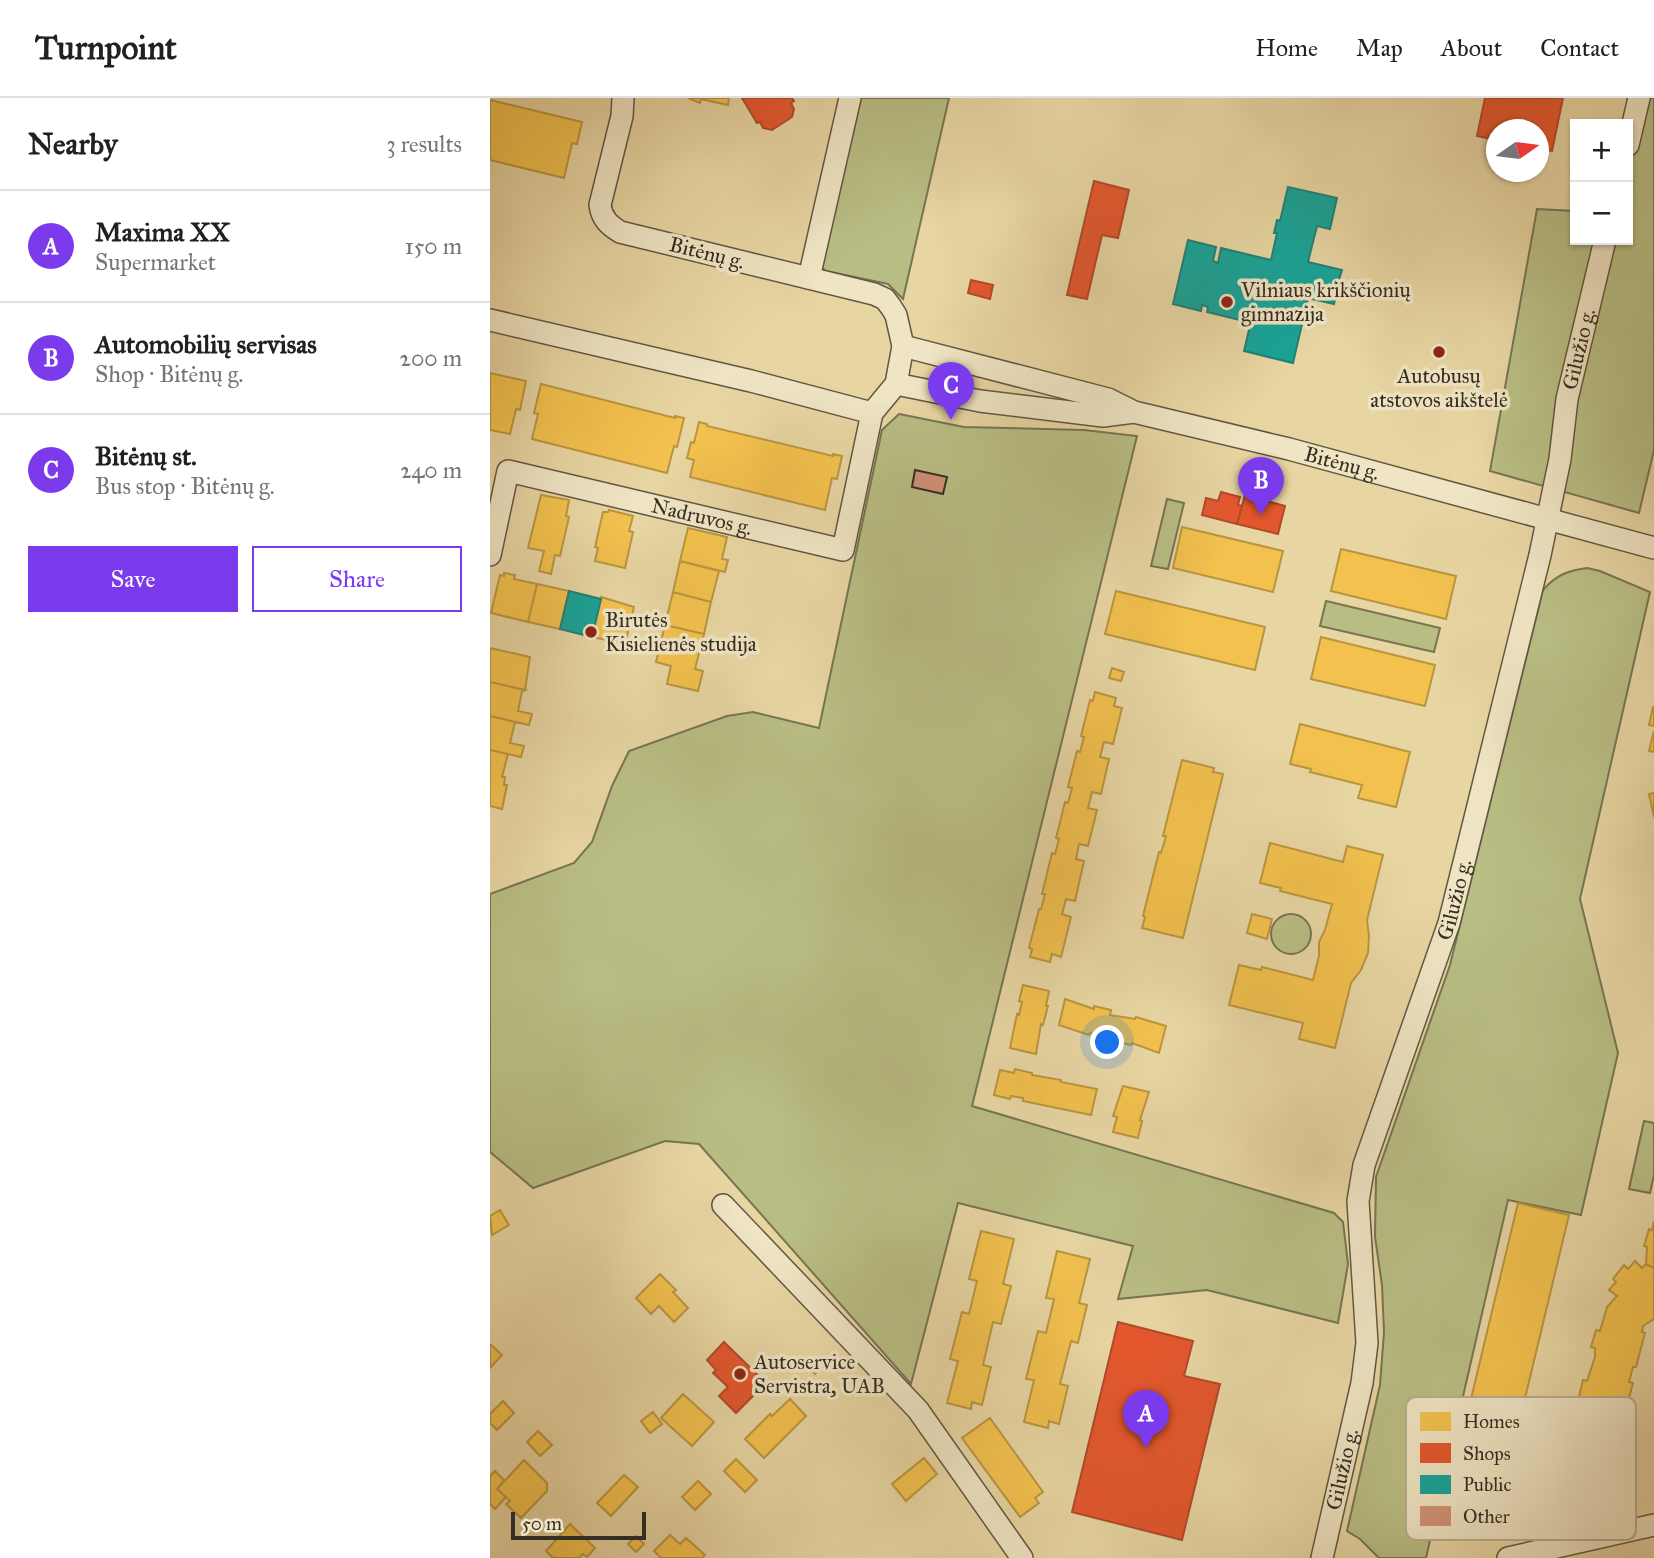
<!DOCTYPE html>
<meta charset="utf-8">
<style>
body{margin:0;font-family:"IM FELL Great Primer",serif;background:#f2f2f2;color:#202124}
.controls{position:absolute;right:21px;top:21px;display:grid;overflow:hidden;border-radius:0px;box-shadow:0 2px 5px #0004}
.controls button{width:63px;height:63px;display:grid;place-items:center;padding:0;border:0;border-bottom:2px solid #e0e0e0;background:#fff;color:#202124;font:35px sans-serif}
.compass{position:absolute;left:996px;top:21px;width:63px;height:63px;border-radius:50%;background:#fff;box-shadow:0 2px 5px #0004;rotate:76deg}
.scale{position:absolute;left:21px;bottom:18px;width:135px;box-sizing:border-box;padding-left:7px;border:4px solid #362d23;border-top:0;font-size:19px;line-height:24px;white-space:nowrap;color:#362d23;-webkit-text-stroke:5px #efe4c3;paint-order:stroke}
.you{position:absolute;left:618px;top:945px;width:24px;height:24px;margin:-18px;border:5px solid #fff;border-radius:50%;background:#1a73e8;box-shadow:0 0 0 10px #1a73e833}
.badge{display:grid;place-items:center;width:46px;height:46px;border-radius:50%;background:#7c3aed;color:#fff;font-size:23px;font-weight:700}
.pin{position:absolute;translate:-50% -58px;filter:drop-shadow(0 2px 4px #0008)}
.pin::after{content:'';position:absolute;top:37px;width:24px;height:21px;background:inherit;clip-path:polygon(0 0,100% 0,50% 100%)}
.list{margin:0;padding:0;list-style:none}
h2{display:flex;justify-content:space-between;align-items:center;height:91px;margin:0;padding:0 28px;font-size:30px}
h2 small{font-size:23px;font-weight:400;color:#757577}
.list li{display:grid;grid-template-columns:46px 1fr auto;gap:21px;align-items:center;box-sizing:border-box;height:112px;padding:0 28px;border-top:2px solid #e0e0e0}
.list b{display:block;font-size:26px;white-space:nowrap}
.list p{margin:0;font-size:23px;white-space:nowrap;color:#757577}
.list em{font-size:23px;font-style:normal;color:#757577}
.actions{display:flex;gap:14px;padding:21px 28px}
.actions a{flex:1;padding:16px 0;border:2px solid #7c3aed;border-radius:0px;text-align:center;font-size:24px;color:#7c3aed}
.actions .main{background:#7c3aed;color:#fff}
.map{position:relative;flex:none;width:1164px;height:1460px;overflow:hidden}
header{display:flex;align-items:center;gap:42px;box-sizing:border-box;height:98px;padding:0 35px;background:#fff;border-bottom:2px solid #e0e0e0}
header strong{font-size:33px}
nav{display:flex;gap:38px;margin-inline-start:auto;font-size:24px}
main{display:flex}
aside{flex:1;background:#fff}
.map>svg:first-child{display:block}
.green{fill:#b8bd83;stroke:#777553;stroke-width:2}
.homes{fill:#f2c14e;stroke:#ba9541;stroke-width:2}
.shops{fill:#e4572e;stroke:#b04a2b;stroke-width:2}
.public{fill:#17a398;stroke:#208075;stroke-width:2}
.building{fill:#d09277;stroke:#362d23;stroke-width:2}
.lines{fill:none;stroke-linecap:round;stroke-linejoin:round}
.street-casing{stroke:#625743;stroke-width:24}
.street{stroke:#efe4c3;stroke-width:21}
.poi-dot{fill:#8f2418;stroke:#efe4c3;stroke-width:2.5}
.labels{text-anchor:middle;stroke-width:7;stroke-linejoin:round;paint-order:stroke}
.street-label{font-size:21px;fill:#362d23;stroke:#efe4c3}
.poi-label{font-size:21px;fill:#362d23;stroke:#efe4c3;text-anchor:start}
.key{fill:#efe4c3;stroke:#b8ad93;stroke-width:2}
.key-label{font-size:19px;fill:#362d23}
</style>
<header>
<strong>Turnpoint</strong>
<nav><a>Home</a><a>Map</a><a>About</a><a>Contact</a></nav>
</header>
<main>
<aside>
<h2>Nearby<small>3 results</small></h2>
<ul class="list">
<li><span class="badge">A</span><div><b>Maxima XX</b><p>Supermarket</p></div><em>150 m</em></li>
<li><span class="badge">B</span><div><b>Automobilių servisas</b><p>Shop · Bitėnų g.</p></div><em>200 m</em></li>
<li><span class="badge">C</span><div><b>Bitėnų st.</b><p>Bus stop · Bitėnų g.</p></div><em>240 m</em></li>
</ul>
<div class="actions"><a class="main">Save</a><a>Share</a></div>
</aside>
<div class="map">
<svg width="1164" height="1460" viewBox="0 0 1164 1460">
<rect width="100%" height="100%" fill="#e7d5a2"/>
<filter id="stains"><feTurbulence type="fractalNoise" baseFrequency=".00286" numOctaves="4"/><feColorMatrix values="0 0 0 0 .2 0 0 0 0 .09 0 0 0 0 .02 0 0 0 .5 -.17"/></filter>
<radialGradient id="worn" r=".72"><stop offset=".6" stop-color="#630" stop-opacity="0"/><stop offset="1" stop-color="#630" stop-opacity=".3"/></radialGradient>
<!-- green -->
<path class="green" d="M368,0H459L413,201L398,186L336,173L331,169Z
M1140,0H1164V352L1149,415L1000,373L1047,111L1085,113V142H1138V26Z
M409,316L474,329L594,332L647,338L482,1008L844,1115L853,1124L858,1166L848,1225L717,1192L628,1201L643,1148L468,1105L421,1286L209,1046L175,1043L43,1090L0,1054V796L84,765L102,744L122,688L139,653L237,618L263,614L329,630L392,332Z
M677,401L694,405L678,471L661,468Z
M1097,470L1110,473L1160,494L1090,801L1128,955L1091,1117L1018,1102L936,1460H889L870,1441L857,1433L890,1287L894,1234L892,1187L885,1139L886,1079L960,867L1053,492C1066,477 1077,473 1097,470Z
M836,503L950,530L944,554L830,528Z
M781 836a20 20 0 1 1 40 0a20 20 0 1 1-40 0Z
M1154,1023L1164,1025V1077L1160,1095L1139,1091Z"/>
<!-- homes -->
<path class="homes" d="M198,0H239L238,7L211,1L210,5Z
M0,2L92,24L87,46L82,45L74,80L0,62Z
M0,275L36,283L30,312L26,311L20,336L0,332Z
M51,286L185,320V318L194,320L187,349L184,348L177,375L42,341L48,316L44,315Z
M209,324L217,326V328L343,358V356L352,358L347,381L342,380L335,412L200,379L204,362L197,360L201,344L204,345Z
M51,397L79,402L76,418L79,419L70,458L65,457L61,476L49,473L54,453L38,450Z
M119,412L143,418L139,433L143,434L135,470L105,463L108,450L105,449L113,414H118Z
M692,429L793,453L783,494L683,470Z
M198,430L237,439L232,461L238,462L235,474L190,463Z
M851,451L966,478L956,521L841,493Z
M190,463L229,473L221,504L183,494Z
M14,475L25,477L24,481L47,486L38,524L1,515L10,477L14,478Z
M47,486L79,493L70,531L38,524Z
M626,493L775,529L765,572L615,536Z
M183,494L221,504L214,536L175,527Z
M111,499L144,509L135,546L102,539Z
M175,527L214,536L205,571L213,573L208,593L177,586L181,568L166,564Z
M831,539L945,567L935,608L821,581Z
M0,550L40,559L35,592L0,584Z
M622,570L634,574L631,583L619,580Z
M0,584L35,592L32,593L28,613L42,616L39,627L0,618Z
M605,594L626,600L624,608L632,610L623,646L614,644L610,659L619,661L611,696L602,694L598,710L607,712L598,748L589,746L586,761L594,763L585,803L576,801L572,816L581,819L571,859L562,856L560,864L540,859L542,851L539,850L549,811H551L555,796H552L562,755L565,756L569,741L566,740L575,704L578,705L582,690L578,689L587,653L590,654L594,639L591,638L600,602L603,603Z
M1163,609H1164V628L1159,627Z
M0,618L25,624L20,645L34,648L31,659L0,652Z
M810,626L920,654L906,709L868,700L872,687L820,674L821,671L800,666Z
M1164,633V654L1159,653Z
M0,652L18,656L12,679H15L14,687H17L12,711L0,708Z
M692,662L724,670L723,674L733,676L693,840L652,830L655,819L653,818L669,754L671,755L676,738H673Z
M1164,695V719L1159,696Z
M780,745L853,764L857,748L893,757L877,822L879,838L878,855L871,872L861,885L845,950L809,941L813,925L739,907L749,867L771,872L772,869L823,882L829,858V844L835,832L842,806L790,793L791,790L770,785Z
M762,816L782,821L777,841L757,835Z
M533,887L559,893L556,908H558L553,927L551,926L546,956L520,950L527,916L529,917L532,904L529,903Z
M575,901L604,911V908L621,912L620,917L645,921L646,919L676,928L669,955L642,945L641,947L624,943L626,939L600,935L599,937L569,927Z
M525,971L542,975V977L571,982V984L607,991L601,1017L533,1003V1000L521,998L520,1001L504,997L510,972L524,975Z
M633,988L659,994L650,1022L652,1023L648,1040L623,1034L627,1019L623,1018Z
M1028,1105L1079,1117L1013,1392L962,1380Z
M10,1112L19,1127L2,1137L0,1118Z
M1164,1123V1170L1156,1166L1157,1149L1154,1148L1159,1131L1162,1132Z
M491,1133L524,1141L513,1186L521,1188L511,1226L503,1224L493,1267L501,1269L492,1307L482,1304L481,1311L457,1305L468,1263L460,1261L472,1214L479,1216L487,1183L479,1181Z
M567,1153L600,1161L589,1205L597,1207L588,1245L581,1243L570,1286L578,1288L569,1326L559,1323L558,1330L534,1324L544,1282L536,1281L548,1233L556,1235L564,1201L556,1200Z
M1145,1163L1152,1170L1156,1166L1164,1170V1221L1153,1228L1152,1234L1155,1235L1146,1269H1143L1139,1284L1143,1285L1134,1319L1130,1318L1128,1325L1130,1331H1133L1141,1366L1138,1367L1140,1376L1128,1379V1383L1115,1386L1114,1382L1102,1385L1095,1366L1091,1367L1087,1350L1091,1349L1089,1341L1092,1340L1088,1325L1093,1300L1089,1299L1093,1282L1097,1283L1105,1259V1250L1101,1249L1106,1232L1110,1233L1117,1209L1127,1198L1119,1192L1126,1184L1123,1181L1134,1167L1138,1171Z
M170,1176L186,1192L183,1194L198,1210L184,1224L169,1208L161,1216L146,1200Z
M1,1247L12,1257L0,1270V1248Z
M322,1262L330,1270L325,1276L317,1268Z
M193,1296L224,1324L202,1348L171,1320Z
M300,1301L316,1318L274,1360L255,1341L280,1316L282,1318Z
M13,1303L24,1315L7,1332L0,1325V1316Z
M163,1314L172,1326L160,1335L151,1323Z
M500,1320L553,1394L545,1400L549,1405L530,1419L472,1340Z
M48,1333L62,1347L50,1358L37,1344Z
M434,1360L447,1376L416,1403L402,1386Z
M246,1361L267,1382L255,1394L234,1373Z
M34,1362L57,1385V1393L31,1420L16,1406L20,1403L7,1391Z
M5,1373L14,1382L7,1391L16,1399L5,1411L0,1406V1378Z
M134,1377L148,1389L121,1418L107,1405Z
M208,1383L221,1396L205,1412L192,1399Z
M80,1426L105,1450L97,1459L93,1456L89,1460H63L56,1453Z
M180,1437L190,1446L196,1440L215,1457L212,1460H171L164,1453Z
M146,1438L154,1446L146,1454L138,1446Z"/>
<!-- shops -->
<path class="shops" d="M252,0H302L304,3L301,5L304,11L302,19L282,32L273,30L270,24L267,25Z
M995,0H1073L1062,53L1048,51V32H1006V42L987,38Z
M604,83L639,92L628,140L612,137L597,201L577,197Z
M481,182L503,187L500,201L478,195Z
M731,394L750,399L748,407L752,408L747,426L712,417L716,400L728,403Z
M755,397L795,408L788,436L747,426Z
M628,1224L703,1243L694,1278L730,1286L692,1442L582,1414Z
M234,1244L276,1285L246,1315L229,1298L238,1289L223,1275L226,1272L217,1262Z"/>
<!-- public -->
<path class="public" d="M798,89L847,100L840,131L827,128L818,164L852,172L848,185L852,186L850,194L847,193L844,206L818,200L803,265L754,253L762,219L755,218L754,223L717,214L718,209L712,207L711,213L683,206L698,142L726,149L723,163L728,165L731,150L781,162L787,135H784L787,122L790,123Z
M79,493L111,501L102,539L70,531Z"/>
<!-- building -->
<path class="building" d="M425,372L457,379L453,396L422,389Z"/>
<g class="lines">
<defs>
<g id="street">
<path d="M1138,47L1149,0"/>
<path d="M319,180L360,0"/>
<path d="M0,222L261,283L382,315"/>
<path id="s1" d="M413,248L618,301L644,314L799,351L1164,450"/>
<path d="M406,286L490,303L613,318L644,314"/>
<path id="s2" d="M0,457L18,373L353,452L382,315L406,286L413,248L406,217L401,209L395,201L384,196L130,134C119,127 112,121 110,107L132,18L133,0"/>
<path d="M233,1107L428,1312L532,1460"/>
<path id="s3" d="M832,1460L872,1285L877,1245L868,1103L874,1067L959,825L1050,457L1070,361L1077,301L1115,142"/>
<path d="M1018,1460L1164,1427"/>
</g>
</defs>
<!-- street casing -->
<use href="#street" class="street-casing"/>
<!-- street -->
<use href="#street" class="street"/>
</g>
<!-- markers -->
<g class="poi-dot">
<circle cx="737" cy="204" r="7"/>
<circle cx="949" cy="254" r="7"/>
<circle cx="101" cy="534" r="7"/>
<circle cx="250" cy="1276" r="7"/>
</g>
<g class="labels">
<!-- street labels -->
<g class="street-label">
<text transform="translate(217 155) rotate(14)" y="7">Bitėnų g.</text>
<text dy="7" stroke="none"><textPath href="#s3" startOffset="1244">Gilužio g.</textPath></text>
<text dy="7" stroke="none"><textPath href="#s1" startOffset="455">Bitėnų g.</textPath></text>
<text dy="7" stroke="none"><textPath href="#s2" startOffset="285">Nadruvos g.</textPath></text>
<text dy="7" stroke="none"><textPath href="#s3" startOffset="679">Gilužio g.</textPath></text>
<text dy="7" stroke="none"><textPath href="#s3" startOffset="91">Gilužio g.</textPath></text>
</g>
<!-- poi labels -->
<g class="poi-label">
<text x="751" y="199">Vilniaus krikščionių<tspan x="751" dy="24">gimnazija</tspan></text>
<text x="949" y="285" text-anchor="middle">Autobusų<tspan x="949" dy="24">atstovos aikštelė</tspan></text>
<text x="115" y="529">Birutės<tspan x="115" dy="24">Kisielienės studija</tspan></text>
<text x="264" y="1271">Autoservice<tspan x="264" dy="24">Servistra, UAB</tspan></text>
</g>
</g>
<!-- legend -->
<rect x="916" y="1299" width="230" height="143" rx="10" class="key"/>
<rect x="930" y="1314" width="31" height="19" fill="#f2c14e"/>
<rect x="930" y="1345" width="31" height="20" fill="#e4572e"/>
<rect x="930" y="1377" width="31" height="19" fill="#17a398"/>
<rect x="930" y="1408" width="31" height="20" fill="#d09277"/>
<g class="key-label">
<text x="973" y="1330">Homes</text>
<text x="973" y="1362">Shops</text>
<text x="973" y="1393">Public</text>
<text x="973" y="1425">Other</text>
</g>
<rect width="100%" height="100%" filter="url(#stains)"/>
<rect width="100%" height="100%" fill="url(#worn)"/>
</svg>
<div class="controls">
<button>+</button>
<button>−</button>
</div>
<svg class="compass" viewBox="-18 -18 36 36"><path d="M0-13l5 13h-10z" fill="#e53935"/><path d="M0 13l5-13h-10z" fill="#757577"/></svg>
<div class="scale">50 m</div>
<div class="you"></div>
<div class="pin badge" style="left:656px;top:1350px">A</div>
<div class="pin badge" style="left:771px;top:417px">B</div>
<div class="pin badge" style="left:461px;top:322px">C</div>
</div>
</main>
